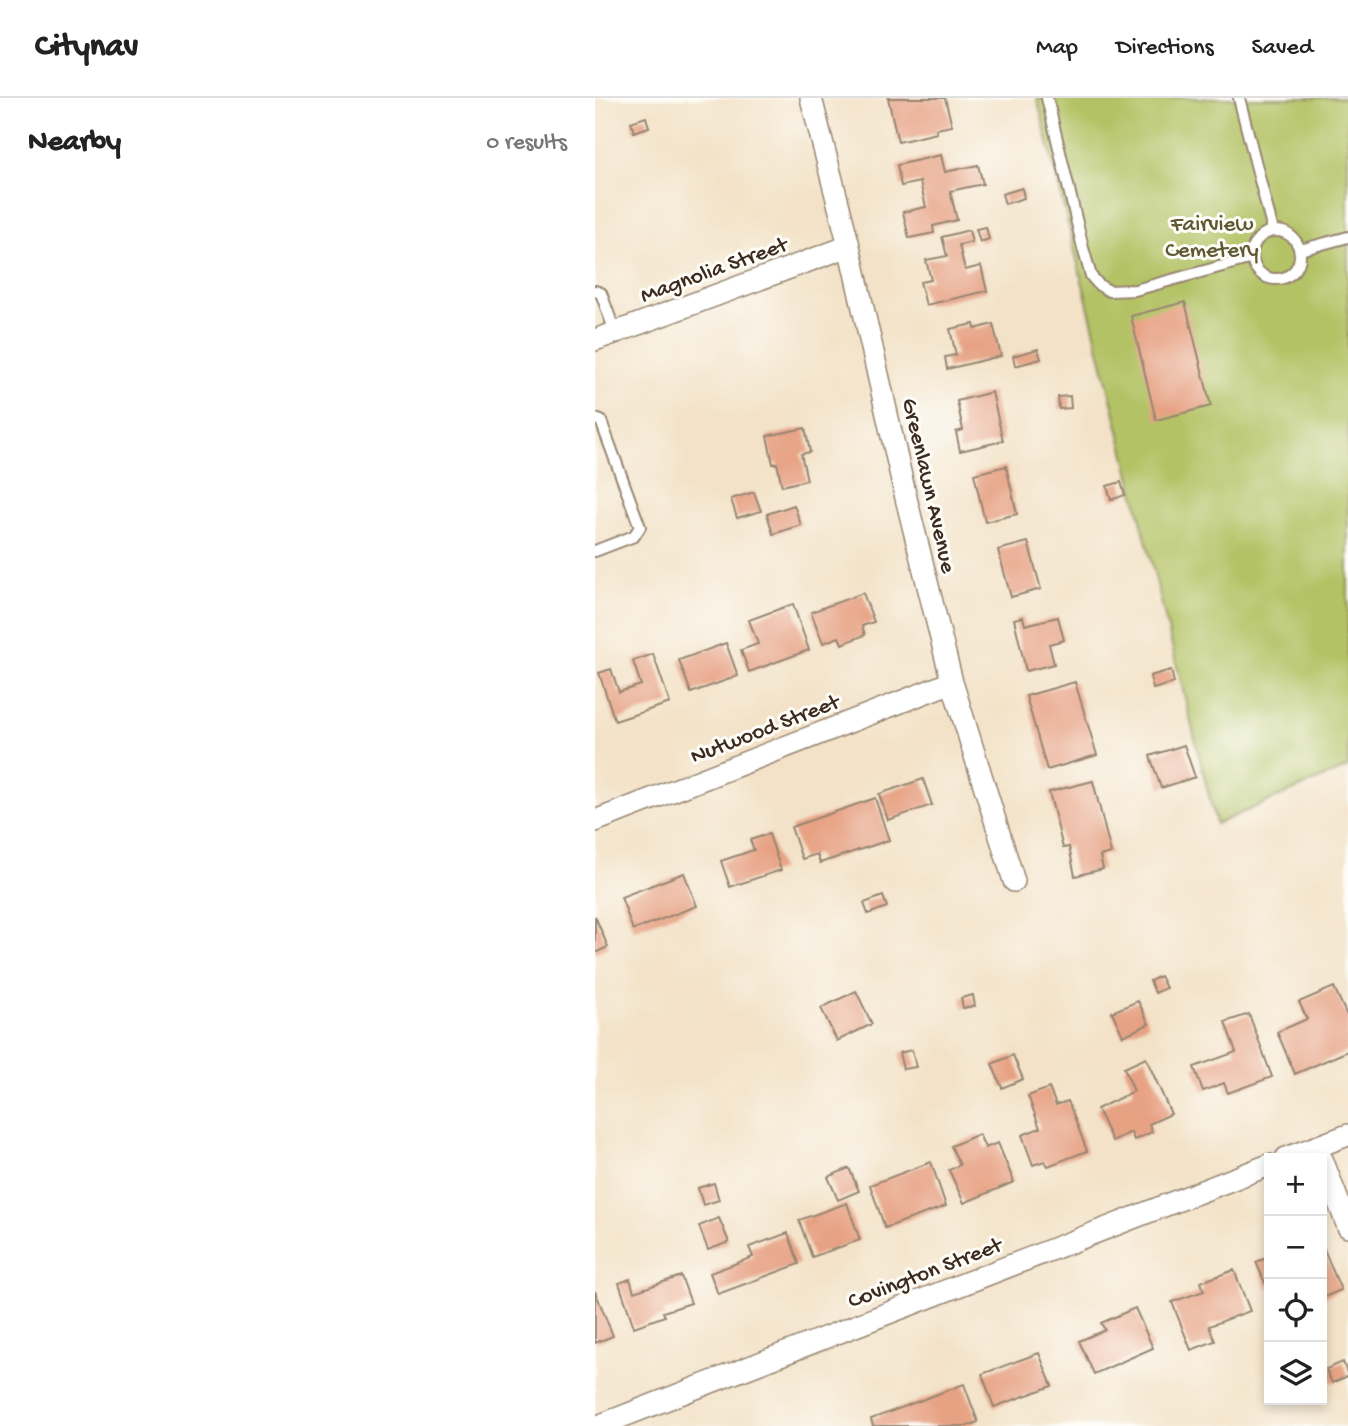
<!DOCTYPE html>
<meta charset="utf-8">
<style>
body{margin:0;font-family:"Gochi Hand",sans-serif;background:#f6f6f6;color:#222}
.controls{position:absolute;right:21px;bottom:21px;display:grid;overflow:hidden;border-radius:0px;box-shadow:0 4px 10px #0003}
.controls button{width:63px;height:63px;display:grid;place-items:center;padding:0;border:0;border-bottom:2px solid #e0e0e0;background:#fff;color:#222;font:35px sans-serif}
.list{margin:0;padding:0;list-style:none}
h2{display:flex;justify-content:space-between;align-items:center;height:91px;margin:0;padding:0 28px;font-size:30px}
h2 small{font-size:23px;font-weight:400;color:#767676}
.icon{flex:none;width:38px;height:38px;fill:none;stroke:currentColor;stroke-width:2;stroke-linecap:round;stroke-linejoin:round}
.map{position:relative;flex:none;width:753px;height:1328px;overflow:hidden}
header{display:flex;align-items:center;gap:42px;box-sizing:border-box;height:98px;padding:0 35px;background:#fff;border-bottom:2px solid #e0e0e0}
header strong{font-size:33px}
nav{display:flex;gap:38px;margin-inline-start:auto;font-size:24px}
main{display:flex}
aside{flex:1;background:#fff}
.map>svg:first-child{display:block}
.green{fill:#b3c265;stroke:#777642;stroke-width:2}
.building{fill:#e7a284}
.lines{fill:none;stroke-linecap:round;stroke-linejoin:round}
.lane-casing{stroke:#978672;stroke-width:14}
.street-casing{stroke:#978672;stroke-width:24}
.lane{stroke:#fff;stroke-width:10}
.street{stroke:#fff;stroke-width:21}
.labels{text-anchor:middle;stroke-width:6;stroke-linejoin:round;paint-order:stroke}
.park-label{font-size:23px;fill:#5f5833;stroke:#fdfcf7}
.street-label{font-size:23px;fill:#3b2a1e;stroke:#fdfcf7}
</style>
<header>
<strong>Citynav</strong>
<nav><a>Map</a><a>Directions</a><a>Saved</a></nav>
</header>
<main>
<aside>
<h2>Nearby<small>0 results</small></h2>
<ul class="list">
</ul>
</aside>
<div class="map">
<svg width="753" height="1328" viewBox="0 0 753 1328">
<rect width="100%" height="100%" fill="#fdfcf7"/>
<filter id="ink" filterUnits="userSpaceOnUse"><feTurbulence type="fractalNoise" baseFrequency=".0143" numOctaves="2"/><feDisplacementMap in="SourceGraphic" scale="14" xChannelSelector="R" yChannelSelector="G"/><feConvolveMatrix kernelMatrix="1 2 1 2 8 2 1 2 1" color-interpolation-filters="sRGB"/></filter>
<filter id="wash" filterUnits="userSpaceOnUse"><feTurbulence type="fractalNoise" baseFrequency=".00686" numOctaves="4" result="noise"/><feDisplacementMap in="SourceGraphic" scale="28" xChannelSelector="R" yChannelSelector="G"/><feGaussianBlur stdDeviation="1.57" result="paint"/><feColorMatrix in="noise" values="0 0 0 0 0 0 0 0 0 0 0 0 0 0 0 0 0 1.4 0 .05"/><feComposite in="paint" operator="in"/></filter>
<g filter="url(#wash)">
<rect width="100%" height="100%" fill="#f3e2c7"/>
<!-- green -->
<path class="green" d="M442,0H753V669L621,726Z"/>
<g id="blocks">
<!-- building -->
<path class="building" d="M293,0H350L357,28L341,31L342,35L303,44Z
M51,19L54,29L39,34L36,24Z
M346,57L350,74L383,67L388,86L355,93L362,122L338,128L339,135L314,140L308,114L331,109L325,84L306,88L302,67Z
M427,90L429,100L410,106L407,96Z
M391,129L394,141L385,144L381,131Z
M374,132L377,144L364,147L370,172L386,168L392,193L331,207L325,184L336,182L331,162L352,158L347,139Z
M590,204L616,308L561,322L536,218Z
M379,226L380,231L398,226L406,258L352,271L350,259L361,257L355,231Z
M443,251L446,261L420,268L418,258Z
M397,294L408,343L365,353L361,334L368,332L362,303Z
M475,298L476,310L464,311L463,299Z
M210,330L215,354L206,356L212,382L187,388L182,365L178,366L172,338Z
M411,368L422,416L390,424L379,376Z
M526,384L530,397L516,402L512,388Z
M159,394L166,413L142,420L136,401Z
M199,407L206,427L178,436L172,416Z
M433,444L446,491L416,499L403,452Z
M268,495L279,524L267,528L270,537L247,546L244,539L228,545L216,514Z
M198,506L214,552L154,574L146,552L163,546L154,522Z
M428,519L430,527L463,519L469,542L454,546L459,566L431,573L419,521Z
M131,545L143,578L96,595L84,562Z
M58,556L75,605L20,623L4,575L16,571L24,594L46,587L38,563Z
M576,572L579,585L558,591L555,578Z
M480,584L502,657L452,672L431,598Z
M589,647L600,679L566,690L555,658Z
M328,681L337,707L293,722L284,696Z
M498,683L516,755L505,758L508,771L480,778L474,749L468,750L454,694Z
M280,700L294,742L225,765L222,756L207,761L196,729Z
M174,736L186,772L135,789L126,763L159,752L155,742Z
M89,775L102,808L38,832L26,799Z
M288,798L292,809L273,816L269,805Z
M0,818L13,849L0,855Z
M565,878L571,890L560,895L555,883Z
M739,889L753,920V953L700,976L682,934L712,921L704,904Z
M261,893L277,926L242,943L226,910Z
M378,897L380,908L368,910L366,900Z
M543,903L554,926L528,938L517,914Z
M654,916L677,979L633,995L629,985L608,993L599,969L641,954L630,924Z
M317,952L321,969L308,971L304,955Z
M418,957L428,981L407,990L397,966Z
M551,960L576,1016L554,1026L557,1034L539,1042L536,1034L517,1043L502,1011L539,993L529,970Z
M454,990L461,1007L473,1003L492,1053L453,1068L450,1063L438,1067L427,1037L445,1030L433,998Z
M384,1036L390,1050L403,1045L419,1084L369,1105L354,1072L365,1067L356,1048Z
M336,1064L351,1108L290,1130L275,1087Z
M254,1070L264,1093L243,1102L233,1079Z
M119,1085L124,1102L108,1107L103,1090Z
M252,1105L265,1142L217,1159L204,1122Z
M124,1120L134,1144L113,1152L104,1128Z
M193,1135L204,1166L123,1196L115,1175L158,1159L154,1149Z
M727,1147L746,1192L727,1200Z
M674,1159V1194L661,1164Z
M639,1172L655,1213L614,1228L620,1243L596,1252L577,1204L609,1193L606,1184Z
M86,1178L96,1205L68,1214L70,1218L39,1229L24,1185L35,1181L39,1194Z
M0,1193L18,1238L0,1245Z
M540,1210L558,1250L499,1276L484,1243L510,1232L506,1225Z
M444,1255L457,1288L399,1309L387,1276Z
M748,1264L753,1278L737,1285L731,1271Z
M369,1286L383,1324L372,1328H278L276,1321Z"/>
</g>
</g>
<g filter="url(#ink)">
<use href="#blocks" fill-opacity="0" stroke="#978672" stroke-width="2"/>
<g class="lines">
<defs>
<path id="lane" d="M452,0L488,150L496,178L504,187L514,193L540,192L657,160
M644,0L678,133
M657 157a24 24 0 1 1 48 0a24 24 0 1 1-48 0Z
M705,152L753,139
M0,193L6,195L20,234
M0,321L6,323L45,429L39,438L0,453"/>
<path id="street" d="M216,0L254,148L310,396L357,584L419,783
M0,242L254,148
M0,723L357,584
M691,1060L753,1037
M727,1061L753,1129
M3,1328L674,1067"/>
</defs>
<!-- lane casing -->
<use href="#lane" class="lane-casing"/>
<!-- street casing -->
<use href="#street" class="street-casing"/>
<!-- lane -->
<use href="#lane" class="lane"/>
<!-- street -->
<use href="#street" class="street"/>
</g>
</g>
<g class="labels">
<!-- park labels -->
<g class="park-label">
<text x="617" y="132">Fairview<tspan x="617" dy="26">Cemetery</tspan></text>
</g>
<!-- street labels -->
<g class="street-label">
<text transform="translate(118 170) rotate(-20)" y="8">Magnolia Street</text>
<text transform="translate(336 387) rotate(77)" y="8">Greenlawn Avenue</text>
<text transform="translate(169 629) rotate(-21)" y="8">Nutwood Street</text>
<text transform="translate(329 1173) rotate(-21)" y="8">Covington Street</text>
</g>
</g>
</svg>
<div class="controls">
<button>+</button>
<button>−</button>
<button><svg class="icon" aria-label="locate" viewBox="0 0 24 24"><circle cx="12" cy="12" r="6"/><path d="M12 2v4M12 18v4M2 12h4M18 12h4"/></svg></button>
<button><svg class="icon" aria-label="layers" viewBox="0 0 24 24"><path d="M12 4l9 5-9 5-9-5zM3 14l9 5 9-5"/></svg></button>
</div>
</div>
</main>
